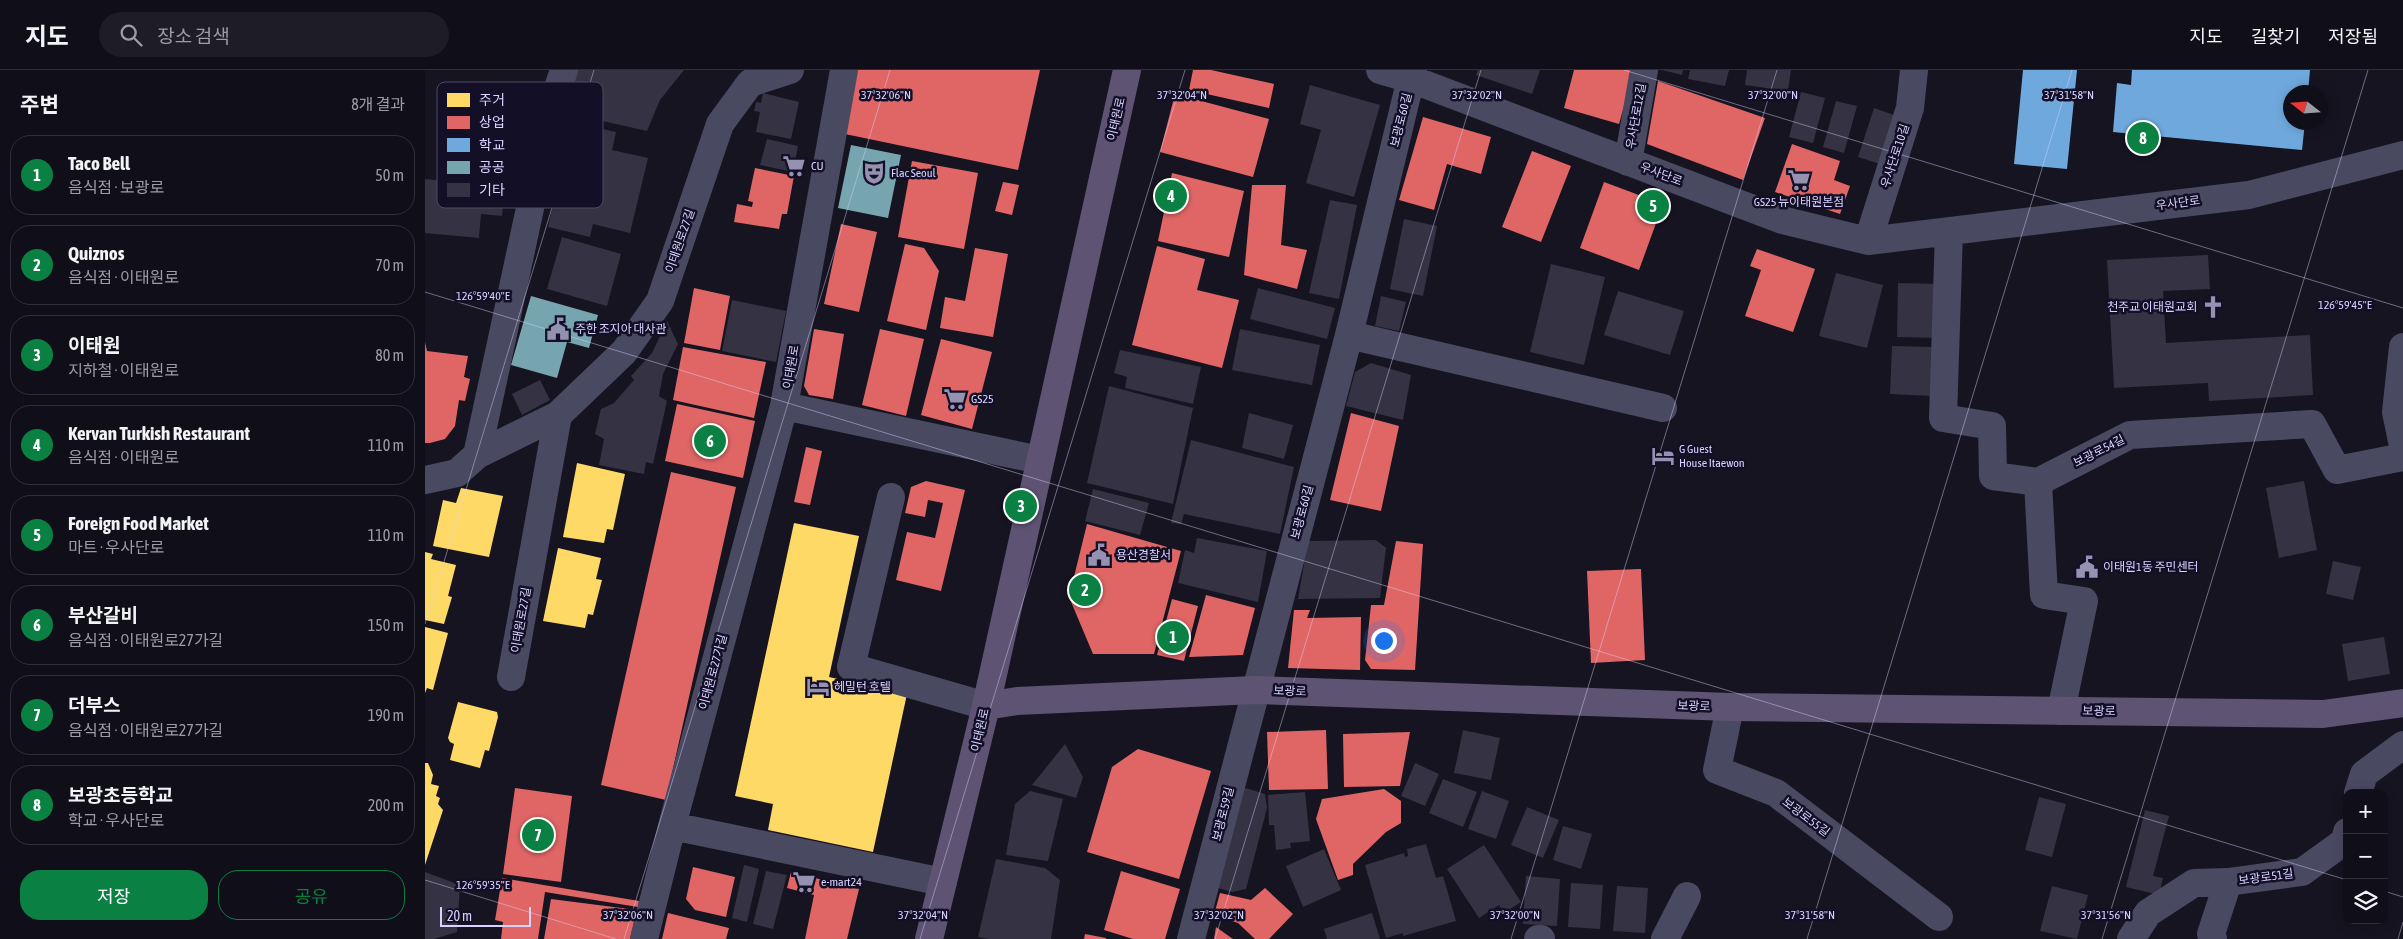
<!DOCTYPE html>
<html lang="ko">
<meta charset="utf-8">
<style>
body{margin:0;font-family:"Asap Condensed","Noto Sans KR",sans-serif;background:#1e1d26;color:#f1f3f6}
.controls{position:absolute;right:15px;bottom:15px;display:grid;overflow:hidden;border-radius:10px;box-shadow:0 2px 12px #0003}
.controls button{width:45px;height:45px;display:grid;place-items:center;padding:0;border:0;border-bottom:1px solid #302f38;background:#100f19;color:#f1f3f6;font:25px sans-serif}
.compass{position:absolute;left:1858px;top:15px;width:45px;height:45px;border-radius:50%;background:#100f19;box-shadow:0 2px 12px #0003;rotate:287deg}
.scale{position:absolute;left:15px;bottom:12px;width:91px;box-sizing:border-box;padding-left:5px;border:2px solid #d9d4ff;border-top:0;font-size:14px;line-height:18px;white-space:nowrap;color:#d9d4ff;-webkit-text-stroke:4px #130f26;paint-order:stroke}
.you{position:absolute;left:958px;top:570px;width:18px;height:18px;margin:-12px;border:4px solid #fff;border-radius:50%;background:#1a73e8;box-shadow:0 0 0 8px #1a73e833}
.badge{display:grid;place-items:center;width:32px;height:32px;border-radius:50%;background:#0b8043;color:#fff;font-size:16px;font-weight:700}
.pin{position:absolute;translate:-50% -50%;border:2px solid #fff;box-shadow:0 1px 5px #0006}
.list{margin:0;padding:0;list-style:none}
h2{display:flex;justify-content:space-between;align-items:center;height:65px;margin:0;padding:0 20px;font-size:21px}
h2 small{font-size:16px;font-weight:400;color:#9c9ca2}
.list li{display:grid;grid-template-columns:32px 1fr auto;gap:15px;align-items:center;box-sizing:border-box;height:80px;margin:0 10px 10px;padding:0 10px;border:1px solid #302f38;border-radius:20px}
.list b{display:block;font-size:19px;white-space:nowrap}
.list p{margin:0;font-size:16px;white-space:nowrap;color:#9c9ca2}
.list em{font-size:16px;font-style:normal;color:#9c9ca2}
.actions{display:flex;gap:10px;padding:15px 20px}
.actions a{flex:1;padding:11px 0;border:1px solid #0b8043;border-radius:20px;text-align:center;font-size:18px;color:#0b8043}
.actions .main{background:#0b8043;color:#fff}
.icon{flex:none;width:28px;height:28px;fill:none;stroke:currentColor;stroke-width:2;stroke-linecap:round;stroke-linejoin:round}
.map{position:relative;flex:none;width:1978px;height:869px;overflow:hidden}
header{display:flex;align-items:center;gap:30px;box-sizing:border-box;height:70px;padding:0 25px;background:#100f19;border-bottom:1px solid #302f38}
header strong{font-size:24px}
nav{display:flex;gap:28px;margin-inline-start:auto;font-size:18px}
.search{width:350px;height:45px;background:#1e1d26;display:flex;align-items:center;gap:12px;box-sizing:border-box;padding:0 18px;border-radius:28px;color:#9c9ca2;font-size:19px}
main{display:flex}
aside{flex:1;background:#100f19}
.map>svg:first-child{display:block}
.homes{fill:#ffd966}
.shops{fill:#e06666}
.schools{fill:#6fa8dc}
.public{fill:#76a5af}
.building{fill:#343243}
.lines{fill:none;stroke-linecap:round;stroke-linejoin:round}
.minor{stroke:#4a4962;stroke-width:28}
.major{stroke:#5e5373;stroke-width:28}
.ticks{fill:none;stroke:#d9d4ff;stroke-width:1;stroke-opacity:0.45}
.labels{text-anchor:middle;stroke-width:5;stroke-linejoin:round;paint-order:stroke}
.street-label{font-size:12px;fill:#d9d4ff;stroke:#130f26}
.poi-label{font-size:12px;fill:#d9d4ff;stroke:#130f26;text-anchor:start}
.key{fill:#130f26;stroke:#4e4a67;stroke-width:1}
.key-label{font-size:14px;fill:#d9d4ff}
.ticks-label{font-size:12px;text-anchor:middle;fill:#d9d4ff;stroke:#130f26;stroke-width:5;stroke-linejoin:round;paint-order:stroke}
</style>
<header>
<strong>지도</strong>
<div class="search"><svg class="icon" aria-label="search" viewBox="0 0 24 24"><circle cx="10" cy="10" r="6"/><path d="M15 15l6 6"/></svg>장소 검색</div>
<nav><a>지도</a><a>길찾기</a><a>저장됨</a></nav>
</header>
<main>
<aside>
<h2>주변<small>8개 결과</small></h2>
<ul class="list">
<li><span class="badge">1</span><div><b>Taco Bell</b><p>음식점 · 보광로</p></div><em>50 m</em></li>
<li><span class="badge">2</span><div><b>Quiznos</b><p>음식점 · 이태원로</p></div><em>70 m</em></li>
<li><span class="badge">3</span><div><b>이태원</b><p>지하철 · 이태원로</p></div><em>80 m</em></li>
<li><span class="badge">4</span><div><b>Kervan Turkish Restaurant</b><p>음식점 · 이태원로</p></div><em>110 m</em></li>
<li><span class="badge">5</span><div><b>Foreign Food Market</b><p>마트 · 우사단로</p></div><em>110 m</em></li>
<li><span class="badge">6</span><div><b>부산갈비</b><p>음식점 · 이태원로27가길</p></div><em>150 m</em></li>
<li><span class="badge">7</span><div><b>더부스</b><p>음식점 · 이태원로27가길</p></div><em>190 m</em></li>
<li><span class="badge">8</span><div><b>보광초등학교</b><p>학교 · 우사단로</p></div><em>200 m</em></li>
</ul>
<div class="actions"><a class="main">저장</a><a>공유</a></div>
</aside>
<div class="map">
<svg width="1978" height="869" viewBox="0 0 1978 869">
<rect width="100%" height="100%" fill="#161421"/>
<!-- homes -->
<path class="homes" d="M152,393L200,404L188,460L182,459L179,473L138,467Z
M36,418L78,426L64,487L8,476L18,430L31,433Z
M369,453L434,466L404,607L482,624L448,782L343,760L348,734L310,726Z
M133,478L176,488L171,509L177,510L168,545L163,544L160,558L118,551Z
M0,482L8,484L6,489L31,495L23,526L27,527L19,554L0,550Z
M0,557L23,563L8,620L2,618L0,623Z
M33,632L72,642L73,647L64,681L60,680L55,698L25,690L29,674L25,672L23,668Z
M0,693H3L8,705L6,714L14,716L11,726L15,728L13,734L18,740L0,795Z"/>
<!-- shops -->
<path class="shops" d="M430,0H615L593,100L420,64Z
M768,0H786L849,14L844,38L764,20Z
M1149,0H1209L1194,54L1139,38Z
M1233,11L1340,48L1318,110L1222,74Z
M750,24L844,49L828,107L735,82Z
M998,47L1066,67L1056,104L1022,94L1009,140L974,130Z
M1367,74L1415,91L1409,110L1425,116L1415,144L1350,122Z
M1107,81L1146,96L1116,172L1077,157Z
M487,91L553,103L539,179L473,167Z
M330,98L369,106L362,144H357L354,159L309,152L312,134L327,137L328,132L323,131Z
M747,103L819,121L804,187L733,171Z
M578,112L594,115L587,145L570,141Z
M1179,112L1238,134L1214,200L1155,178Z
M827,115H861L856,175L882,180L872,219L819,205Z
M416,154L452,162L434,242L399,234Z
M480,174L499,178L514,201L501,260L462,251Z
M732,176L780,189L772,220L814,230L797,298L707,275Z
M550,178L583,184L568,267L515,258L520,227L540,231Z
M1332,179L1390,199L1368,262L1320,246L1336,200L1325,196Z
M269,218L305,226L295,280L259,273Z
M389,259L419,264L408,329L384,325L379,316Z
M455,259L499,269L481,346L437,335Z
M516,269L567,282L547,359L496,345Z
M0,272L2,281L43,286L39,307L45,309L40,331L34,330L30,356L20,369L5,373H0Z
M258,277L341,292L329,348L248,330Z
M252,334L330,351L318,408L240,391Z
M926,343L974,356L956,441L905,430Z
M381,377L397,381L385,435L369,432Z
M246,402L311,417L241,730L176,715Z
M501,411L540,420L516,521L471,510L482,462L510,468L518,433L503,430L500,447L480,443L486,417Z
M662,454L756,481L729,584H668L644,527Z
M971,471L998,474L990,600L946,599L940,590L946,535H959Z
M1216,499L1220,590L1166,593L1162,501Z
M781,525L830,538L818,585L764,587Z
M747,529L773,536L759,591L732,585Z
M869,540H885L882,548L936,547L935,600L863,598Z
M901,660L903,719L844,720L842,662Z
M985,662L975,716L919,717L918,664Z
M713,679L786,701L754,809L662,782L687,697Z
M90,718L147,726L136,812L78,804Z
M959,719L976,731V753L961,762L928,794V805L913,810L891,749L897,729Z
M268,797L310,807L301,847L270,840L261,829Z
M696,801L755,819L740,869H708L679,860Z
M366,802L434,819L422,869H380L389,825L362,818Z
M77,808L214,831L213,837L120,822L113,869H76L78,852L70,850Z
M840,818L868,844L844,869H830L813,853L789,845L795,823L826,830Z
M126,829L212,840L205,869H119Z
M243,843L304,858L301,869H237Z
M791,857L808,869H789Z
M660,864L681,868V869H659Z"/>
<!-- schools -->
<path class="schools" d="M1598,0H1652L1642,99L1589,94Z
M1707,0H1885L1883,22H1866V52H1880L1877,80L1688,62L1692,13L1706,15Z"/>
<!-- public -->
<path class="public" d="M426,75L476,85L463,148L413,138Z
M106,226L173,245L164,278L142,272L132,308L86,295Z"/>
<!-- building -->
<path class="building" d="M148,0H259L235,30L222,61L142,43L145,6Z
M1053,0H1115L1107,24L1051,5Z
M1237,0H1258L1257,5Z
M1265,0H1304L1300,16L1263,9Z
M1322,0H1366L1363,21L1320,15Z
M885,15L955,35L929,127L881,113L896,60L875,54Z
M1376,22L1400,28L1388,73L1364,67Z
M338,23L374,32L366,69L331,62L335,42L329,41L331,32L336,33Z
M1411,31L1432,36L1419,83L1398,77Z
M1449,38L1472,46L1455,94L1433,87Z
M147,52L191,62L187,80L223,88L205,163L168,154L165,167L123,157Z
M342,69L373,76L368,102L335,95Z
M0,109L80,117L77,146L56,144L54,168L0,163Z
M905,130L932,135L914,229L884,223Z
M979,149L1012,156L998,226L965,219Z
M137,167L196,184L182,236L122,219Z
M1783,185L1785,219L1738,221L1741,273L1885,265L1888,325L1784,331L1783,313L1689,318L1682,190Z
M1126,194L1180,207L1159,295L1105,282Z
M1411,203L1458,215L1442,278L1394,266Z
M1473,213L1514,214L1512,268L1472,267Z
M833,218L910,238L902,269L825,249Z
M1193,221L1259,241L1245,285L1179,265Z
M956,226L981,232L974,261L950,256Z
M307,230L361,241L351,292L297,281Z
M242,251L253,274L238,304L234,326L242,331L228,394L221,392L219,404L174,395L179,369L170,364L176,339L189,333L209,310L206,306L227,283Z
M815,259L895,275L887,315L807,300Z
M1467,276L1509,277L1507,326L1465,324Z
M695,280L776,297L768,334L700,318L702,307L689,303Z
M946,293L986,305L978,350L921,336L930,302Z
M115,310L125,330L97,345L87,324Z
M684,316L768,338L748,434L662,413Z
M824,343L868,355L859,389L817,378Z
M766,370L869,397L855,464L759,444L756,454L746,453Z
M1879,411L1892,480L1854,488L1841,418Z
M668,419L724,433L715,465L660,451Z
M772,468L842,481L833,532L753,513L760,480L769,483Z
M951,470L961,478L955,528L873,529L883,471Z
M1908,491L1936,497L1928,530L1901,524Z
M1959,567L1965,604L1923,611L1917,574Z
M1038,660L1075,668L1066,710L1029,703Z
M640,674L658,707L651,728L607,715Z
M990,693L1014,704L1000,736L976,726Z
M1018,709L1052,722L1038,757L1004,743Z
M814,716L840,724L842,738L821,819L807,822L786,816Z
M605,721L638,729L623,791L581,785L590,734Z
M1057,721L1084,731L1071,769L1043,759Z
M880,722L885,771L865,773L866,778L851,780L849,755H844L843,725Z
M1614,727L1641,734L1627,787L1600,780Z
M1102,737L1134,750L1118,788L1086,775Z
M1720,740L1744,746L1728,806L1738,808L1734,825L1701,817Z
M1138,756L1167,764L1156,799L1128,790Z
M1001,774L1011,808L1018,806L1031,851L978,866V863L961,868L940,795L979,783L980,787L983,786L982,779Z
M1059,775L1096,832L1079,843L1074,835L1054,848L1022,799Z
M899,779L916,820L878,837L861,796Z
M571,789L620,798L635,810L626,869H564L553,867Z
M319,795L334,799L322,852L307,848Z
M341,801L362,805L348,859L328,854Z
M0,802L35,815L32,862L9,869H0Z
M1101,806L1135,809L1132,856L1098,854Z
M1146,813L1178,815L1175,859L1143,857Z
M1192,816L1223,818L1220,863L1188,861Z
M1627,816L1663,825L1652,869L1615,861Z
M947,843L955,869H902L899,859Z"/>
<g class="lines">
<!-- minor -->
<path class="minor" d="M419,0L359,336L615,390
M955,0L986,9L1357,150L1443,171L1824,125L1978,85
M1203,92L1219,0
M1524,161L1518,348L1567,356L1568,406L1613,412
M1443,171L1485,38L1489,0
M924,265L1238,338
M1978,277L1971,342L1978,376
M52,385L127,36L139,0
M0,410L32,403L52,385L133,345L199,282L235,231L295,54L325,13L365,0
M466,427L426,597L561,636
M86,607L133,345
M1305,637L1292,700L1351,723L1514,847
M1636,641L1659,531L1619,525L1613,412L1705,365L1887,354L1912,400L1978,387
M1933,723L1939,704L1978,675
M247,756L518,812
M219,869L247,756L359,336
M766,869L924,265L988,0
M1113,869H1116
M1240,869L1262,826
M1706,869L1723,843L1769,813L1803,812L1877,802L1920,771L1922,762
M1788,869L1786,864L1803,812"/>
<!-- major -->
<path class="major" d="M561,636L592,631L830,620L1305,637L1898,644L1978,633
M504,869L561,636L702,0"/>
</g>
<!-- ticks -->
<path class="ticks" d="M1199,0L1978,238M0,222L1922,810M0,554L169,0M0,810L191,869M1959,821L1978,827M199,869L465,0M495,869L760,0M790,869L1056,0M1086,869L1352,0M1382,869L1647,0M1677,869L1943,0M1973,869L1978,852"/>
<!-- icons -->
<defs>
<symbol id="supermarket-bare" viewBox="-9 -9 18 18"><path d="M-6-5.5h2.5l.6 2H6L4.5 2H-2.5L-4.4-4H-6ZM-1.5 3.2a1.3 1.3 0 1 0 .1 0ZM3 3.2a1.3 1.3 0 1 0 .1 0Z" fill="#9591b1" stroke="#130f26" stroke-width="2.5" paint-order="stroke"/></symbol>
<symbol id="theatre-bare" viewBox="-9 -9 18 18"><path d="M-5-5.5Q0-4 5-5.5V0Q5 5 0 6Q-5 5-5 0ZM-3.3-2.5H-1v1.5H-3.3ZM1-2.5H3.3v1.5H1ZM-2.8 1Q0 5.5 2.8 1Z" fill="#9591b1" stroke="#130f26" stroke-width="2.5" paint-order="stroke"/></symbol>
<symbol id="church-bare" viewBox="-9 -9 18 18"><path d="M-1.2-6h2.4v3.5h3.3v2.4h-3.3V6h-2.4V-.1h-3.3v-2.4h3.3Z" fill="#9591b1" stroke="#130f26" stroke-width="2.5" paint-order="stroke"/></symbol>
<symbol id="civic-bare" viewBox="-9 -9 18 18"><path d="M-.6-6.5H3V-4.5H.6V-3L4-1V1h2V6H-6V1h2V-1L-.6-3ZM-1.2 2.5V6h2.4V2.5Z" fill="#9591b1" stroke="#130f26" stroke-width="2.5" paint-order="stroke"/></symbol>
<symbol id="hotel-bare" viewBox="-9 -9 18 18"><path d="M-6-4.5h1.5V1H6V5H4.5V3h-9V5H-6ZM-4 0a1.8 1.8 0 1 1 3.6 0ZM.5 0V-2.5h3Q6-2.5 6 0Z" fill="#9591b1" stroke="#130f26" stroke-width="2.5" paint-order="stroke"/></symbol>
</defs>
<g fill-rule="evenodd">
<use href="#supermarket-bare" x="353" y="80" width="32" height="32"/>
<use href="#theatre-bare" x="433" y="87" width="32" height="32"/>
<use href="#supermarket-bare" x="1358" y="94" width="32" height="32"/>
<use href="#church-bare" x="1772" y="221" width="32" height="32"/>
<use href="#civic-bare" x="117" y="243" width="32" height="32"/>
<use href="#supermarket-bare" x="514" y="313" width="32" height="32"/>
<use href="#hotel-bare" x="1222" y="370" width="32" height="32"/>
<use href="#civic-bare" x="658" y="469" width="32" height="32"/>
<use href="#civic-bare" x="1646" y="481" width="32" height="32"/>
<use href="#hotel-bare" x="377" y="601" width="32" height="32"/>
<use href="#supermarket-bare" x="363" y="796" width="32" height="32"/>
</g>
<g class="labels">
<!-- street labels -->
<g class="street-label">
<text transform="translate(1211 46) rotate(-80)" y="4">우사단로12길</text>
<text transform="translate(691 49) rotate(-77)" y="4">이태원로</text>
<text transform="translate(976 50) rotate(-76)" y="4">보광로60길</text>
<text transform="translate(1470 86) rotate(-72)" y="4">우사단로10길</text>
<text transform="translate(1236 104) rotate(21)" y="4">우사단로</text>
<text transform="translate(1753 133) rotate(-7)" y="4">우사단로</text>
<text transform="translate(255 171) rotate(-71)" y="4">이태원로27길</text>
<text transform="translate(366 297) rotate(-80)" y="4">이태원로</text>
<text transform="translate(1674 381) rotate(-27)" y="4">보광로54길</text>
<text transform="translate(877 442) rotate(-75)" y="4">보광로60길</text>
<text transform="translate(96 550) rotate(-80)" y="4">이태원로27길</text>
<text transform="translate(288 602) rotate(-75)" y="4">이태원로27가길</text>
<text transform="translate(865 621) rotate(2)" y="4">보광로</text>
<text transform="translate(1269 636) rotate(2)" y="4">보광로</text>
<text transform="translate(1674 641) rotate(1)" y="4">보광로</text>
<text transform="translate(555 660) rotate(-77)" y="4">이태원로</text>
<text transform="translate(798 744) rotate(-76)" y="4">보광로59길</text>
<text transform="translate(1381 747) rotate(37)" y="4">보광로55길</text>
<text transform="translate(1841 807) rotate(-8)" y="4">보광로51길</text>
</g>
<!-- poi labels -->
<g class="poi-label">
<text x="386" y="100">CU</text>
<text x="466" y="107">Flac Seoul</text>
<text x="1374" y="136" text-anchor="middle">GS25 뉴이태원본점</text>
<text x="1772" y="241" text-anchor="end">천주교 이태원교회</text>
<text x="150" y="263">주한 조지아 대사관</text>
<text x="546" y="333">GS25</text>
<text x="1254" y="383">G Guest<tspan x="1254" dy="14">House Itaewon</tspan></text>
<text x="691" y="489">용산경찰서</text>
<text x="1678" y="501">이태원1동 주민센터</text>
<text x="409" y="621">헤밀턴 호텔</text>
<text x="396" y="816">e-mart24</text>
</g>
</g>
<!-- legend -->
<rect x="12" y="12" width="166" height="126" rx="8" class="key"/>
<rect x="22" y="23" width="23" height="14" fill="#ffd966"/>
<rect x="22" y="46" width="23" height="13" fill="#e06666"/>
<rect x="22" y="68" width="23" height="14" fill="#6fa8dc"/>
<rect x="22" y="91" width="23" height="13" fill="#76a5af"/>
<rect x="22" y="113" width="23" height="14" fill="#343243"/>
<g class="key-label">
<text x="54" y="35">주거</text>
<text x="54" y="57">상업</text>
<text x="54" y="80">학교</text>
<text x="54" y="102">공공</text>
<text x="54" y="125">기타</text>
</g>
<g class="ticks-label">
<text x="461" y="29">37°32'06"N</text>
<text x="757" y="29">37°32'04"N</text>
<text x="1052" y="29">37°32'02"N</text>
<text x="1348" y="29">37°32'00"N</text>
<text x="1644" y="29">37°31'58"N</text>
<text x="58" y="230">126°59'40"E</text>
<text x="1920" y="239">126°59'45"E</text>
<text x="58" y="819">126°59'35"E</text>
<text x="203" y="849">37°32'06"N</text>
<text x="498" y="849">37°32'04"N</text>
<text x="794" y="849">37°32'02"N</text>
<text x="1090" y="849">37°32'00"N</text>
<text x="1385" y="849">37°31'58"N</text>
<text x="1681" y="849">37°31'56"N</text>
</g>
</svg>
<div class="controls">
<button>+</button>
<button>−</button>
<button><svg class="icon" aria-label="layers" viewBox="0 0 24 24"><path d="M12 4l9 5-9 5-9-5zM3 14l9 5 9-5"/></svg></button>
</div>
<svg class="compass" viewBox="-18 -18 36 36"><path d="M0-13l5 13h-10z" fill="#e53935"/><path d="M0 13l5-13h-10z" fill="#9c9ca2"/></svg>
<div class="scale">20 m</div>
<div class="you"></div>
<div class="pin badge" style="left:748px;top:567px">1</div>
<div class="pin badge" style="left:660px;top:520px">2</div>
<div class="pin badge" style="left:596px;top:436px">3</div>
<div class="pin badge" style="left:746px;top:126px">4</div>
<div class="pin badge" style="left:1228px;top:136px">5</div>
<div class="pin badge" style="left:285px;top:371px">6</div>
<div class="pin badge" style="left:113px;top:765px">7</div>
<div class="pin badge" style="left:1718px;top:68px">8</div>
</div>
</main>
